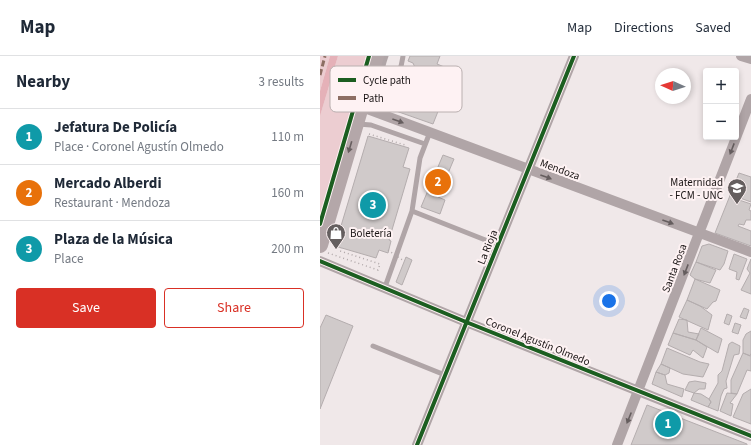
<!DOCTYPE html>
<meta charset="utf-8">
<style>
body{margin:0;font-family:"Source Sans 3",sans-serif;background:#f6f6f7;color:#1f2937}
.controls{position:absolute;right:12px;top:12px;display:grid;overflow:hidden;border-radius:4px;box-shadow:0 2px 6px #0003}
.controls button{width:36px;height:36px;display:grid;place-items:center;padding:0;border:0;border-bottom:1px solid #e0e1e3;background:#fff;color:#1f2937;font:20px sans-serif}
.compass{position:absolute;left:335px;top:12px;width:36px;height:36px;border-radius:50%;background:#fff;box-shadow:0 2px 6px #0003;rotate:273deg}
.you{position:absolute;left:289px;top:245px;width:14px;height:14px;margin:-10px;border:3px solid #fff;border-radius:50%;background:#1a73e8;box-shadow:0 0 0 6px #1a73e833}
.badge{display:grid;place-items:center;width:26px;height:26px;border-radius:50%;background:#d93025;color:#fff;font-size:13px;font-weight:700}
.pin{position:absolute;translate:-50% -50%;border:2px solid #fff;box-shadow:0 1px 4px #0006}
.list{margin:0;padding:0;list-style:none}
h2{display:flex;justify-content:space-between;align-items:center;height:52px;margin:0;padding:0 16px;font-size:17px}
h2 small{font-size:13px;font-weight:400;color:#747a83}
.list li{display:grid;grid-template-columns:26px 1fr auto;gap:12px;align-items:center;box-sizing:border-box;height:56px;padding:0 16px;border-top:1px solid #e0e1e3}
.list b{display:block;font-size:15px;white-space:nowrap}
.list p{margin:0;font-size:13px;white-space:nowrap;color:#747a83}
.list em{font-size:13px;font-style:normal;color:#747a83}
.actions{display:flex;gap:8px;padding:12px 16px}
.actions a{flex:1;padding:9px 0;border:1px solid #d93025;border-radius:4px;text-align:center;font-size:14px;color:#d93025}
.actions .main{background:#d93025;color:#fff}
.map{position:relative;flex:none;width:431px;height:389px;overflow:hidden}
header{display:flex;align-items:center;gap:24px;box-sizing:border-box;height:56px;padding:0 20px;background:#fff;border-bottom:1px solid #e0e1e3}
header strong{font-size:19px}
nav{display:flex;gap:22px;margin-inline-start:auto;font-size:14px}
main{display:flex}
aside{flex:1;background:#fff}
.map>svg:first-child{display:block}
.green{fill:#eccdd1}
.water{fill:#e5b1b8}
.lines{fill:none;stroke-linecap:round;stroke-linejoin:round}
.stream{stroke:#e5b1b8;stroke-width:2.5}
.building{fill:#d0caca;stroke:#b4adae}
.path{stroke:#b0a8a9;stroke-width:1.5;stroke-dasharray:1 3;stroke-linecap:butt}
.lane{stroke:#b0a5a7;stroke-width:5}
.street{stroke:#b0a5a7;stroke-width:10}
.primary{stroke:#b4a7a9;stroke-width:16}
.path-bridge{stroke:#b0a8a9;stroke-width:1.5;stroke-dasharray:1 3;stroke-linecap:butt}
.quiet{stroke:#8d6e63;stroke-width:3;stroke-dasharray:6 3;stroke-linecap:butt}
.cycleway-casing{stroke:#fef2f3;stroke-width:6}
.cycleway{stroke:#1b5e20;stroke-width:4}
.oneway{fill:#655d5e}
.oneway2{fill:#675e5f}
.labels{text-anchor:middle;stroke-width:4;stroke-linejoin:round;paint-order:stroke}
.street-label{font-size:11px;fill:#1a1515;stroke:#fef2f3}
.poi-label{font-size:11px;fill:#1a1515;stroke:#fef2f3;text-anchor:end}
.key{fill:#fef2f3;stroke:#bab0b0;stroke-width:1}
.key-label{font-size:11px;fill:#1a1515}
</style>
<header>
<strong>Map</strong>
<nav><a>Map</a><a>Directions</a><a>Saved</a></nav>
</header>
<main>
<aside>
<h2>Nearby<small>3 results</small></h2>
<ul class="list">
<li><span class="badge" style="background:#0f9aa8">1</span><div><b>Jefatura De Policía</b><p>Place · Coronel Agustín Olmedo</p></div><em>110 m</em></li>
<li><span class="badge" style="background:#e8710a">2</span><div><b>Mercado Alberdi</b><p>Restaurant · Mendoza</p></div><em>160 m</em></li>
<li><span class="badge" style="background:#0f9aa8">3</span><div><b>Plaza de la Música</b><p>Place</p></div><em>200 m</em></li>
</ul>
<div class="actions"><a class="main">Save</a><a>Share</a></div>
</aside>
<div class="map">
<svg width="431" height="389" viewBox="0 0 431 389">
<rect width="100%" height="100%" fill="#f0e8e9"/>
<!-- green -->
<path class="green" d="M0,0H10L0,35Z
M18,0H56L0,189V60Z"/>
<!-- water -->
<path class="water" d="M10,0H18L0,60V35Z"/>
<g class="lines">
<!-- stream -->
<path class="stream" d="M11,18L20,34L31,44"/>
</g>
<!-- building -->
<path class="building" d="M90,0H120L117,8L134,15L113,68L56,48L61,35L92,39L97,24V16L93,7L88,5Z
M48,80L89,92L83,111L90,113L69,184L71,185L68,197L59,194L56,202L15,190Z
M123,99L134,103L118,141L125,144L120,158L101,151Z
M419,117L431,121V146L420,142L419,144L431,148L429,154L431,155V164H426L424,169L419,168L418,170L431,175V190L395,177Z
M389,188L408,195L404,208L400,214L376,206L382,190Z
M414,198L427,203L419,224L416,223L417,216L409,213Z
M86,201L92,204L82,229L76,226Z
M431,203V238L421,234L430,217L427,213Z
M376,206L396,214L390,227L375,223L370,219Z
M375,223L400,234L396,245L393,246L387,253L367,244Z
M367,244L380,250L392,259L388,274L359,261Z
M424,252L429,254L426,263L420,261Z
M407,258L412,260L409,269L404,267Z
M6,259L33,270L0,353V272Z
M359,263L367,264L368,276L379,278L376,284L353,277Z
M415,267L421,269L418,278L412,276Z
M381,272L402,283L398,297L376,284Z
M431,275V297L430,300L423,297V284L426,278Z
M353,277L376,284L387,291L383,302L373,294L370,299L348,289Z
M412,286L420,290L419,298L414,299L406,325L407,332L404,333L401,340L398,355L388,351L391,346L389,343L398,327V319L402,315L409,288Z
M347,292L380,306L389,308L383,321L363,318L341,308Z
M423,297L431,300V315L427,314L417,338L411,337V324Z
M341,308L350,312L349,317L345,319L336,316Z
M336,316L345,319L347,328L364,333L362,341L332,328Z
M375,325L386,327L385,333H379L374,337L365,334L369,326Z
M431,333V368L413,361L423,338Z
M374,337L381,338L389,343L391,346L388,351L371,344Z
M407,337L417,338L410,347L413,348L411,360L400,355Z
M327,349L427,388V389H311Z"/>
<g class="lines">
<!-- path -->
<path class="path" d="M49,78L85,89
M8,197L58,214L60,208L20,195L21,192"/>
<!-- lane -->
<path class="lane" d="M66,0C64,6 58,20 69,21C70,22 74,22 75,21C81,17 82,6 83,0
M38,68L51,69L105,88
M92,155L178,189
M65,231L92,155L100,102L110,76
M53,290L125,319"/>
<!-- street -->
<path class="street" d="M421,0L431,3
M42,51L431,196
M0,205L146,266L431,380
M97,389L254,0
M297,389L431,43"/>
<!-- primary -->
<path class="primary" d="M0,189L56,0"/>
<!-- path-bridge -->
<path class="path-bridge" d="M68,194L84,205"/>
<!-- quiet -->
<path class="quiet" d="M0,19L5,0"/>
<defs>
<path id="cycleway" d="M0,168L49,0
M0,205L146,266L431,380
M97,389L254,0"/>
</defs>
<!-- cycleway casing -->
<use href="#cycleway" class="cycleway-casing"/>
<!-- cycleway -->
<use href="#cycleway" class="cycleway"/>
</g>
<!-- one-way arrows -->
<defs><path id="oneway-solid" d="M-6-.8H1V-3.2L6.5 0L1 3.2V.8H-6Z"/></defs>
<g class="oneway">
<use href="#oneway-solid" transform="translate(78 65) rotate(20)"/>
<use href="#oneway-solid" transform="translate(412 93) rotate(111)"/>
<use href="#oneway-solid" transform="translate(226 121) rotate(20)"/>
<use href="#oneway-solid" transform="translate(348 166) rotate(20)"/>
<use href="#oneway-solid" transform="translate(366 214) rotate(111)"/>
<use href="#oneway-solid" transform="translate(309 362) rotate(112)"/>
</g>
<use class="oneway2" href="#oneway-solid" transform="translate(30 91) rotate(107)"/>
<!-- icons -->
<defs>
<symbol id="university-pin" viewBox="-11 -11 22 30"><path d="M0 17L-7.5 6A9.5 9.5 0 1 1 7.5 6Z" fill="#655f5f" stroke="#fef2f3"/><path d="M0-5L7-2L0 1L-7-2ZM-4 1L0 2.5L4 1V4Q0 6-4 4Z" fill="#fff"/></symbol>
<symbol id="shop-pin" viewBox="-11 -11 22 30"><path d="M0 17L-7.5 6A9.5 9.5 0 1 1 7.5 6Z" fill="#655f5f" stroke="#fef2f3"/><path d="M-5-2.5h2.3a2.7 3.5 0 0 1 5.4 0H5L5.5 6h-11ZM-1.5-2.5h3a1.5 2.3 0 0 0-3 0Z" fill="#fff"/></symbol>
</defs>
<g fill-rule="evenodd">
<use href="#university-pin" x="406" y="121" width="22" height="30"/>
<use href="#shop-pin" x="5" y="166" width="22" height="30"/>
</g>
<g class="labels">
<!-- street labels -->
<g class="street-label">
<text transform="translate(240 113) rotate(20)" y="4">Mendoza</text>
<text transform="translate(167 191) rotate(-68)" y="4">La Rioja</text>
<text transform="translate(354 212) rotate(-69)" y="4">Santa Rosa</text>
<text transform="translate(218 285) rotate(22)" y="4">Coronel Agustín Olmedo</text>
</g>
<!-- poi labels -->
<g class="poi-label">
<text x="403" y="130">Maternidad<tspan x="403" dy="13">- FCM - UNC</tspan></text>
<text x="30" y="181" text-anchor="start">Boletería</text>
</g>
</g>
<!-- legend -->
<rect x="10" y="10" width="132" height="46" rx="6" class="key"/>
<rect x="18" y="22" width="18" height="4" fill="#1b5e20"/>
<rect x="18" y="40" width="18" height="4" fill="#8d6e63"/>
<g class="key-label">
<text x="43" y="28">Cycle path</text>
<text x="43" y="46">Path</text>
</g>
</svg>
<div class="controls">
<button>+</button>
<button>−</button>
</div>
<svg class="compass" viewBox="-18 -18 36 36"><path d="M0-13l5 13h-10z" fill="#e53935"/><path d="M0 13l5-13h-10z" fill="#747a83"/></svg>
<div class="you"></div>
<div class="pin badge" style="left:348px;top:368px;background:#0f9aa8">1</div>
<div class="pin badge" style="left:118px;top:126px;background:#e8710a">2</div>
<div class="pin badge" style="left:53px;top:149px;background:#0f9aa8">3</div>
</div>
</main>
